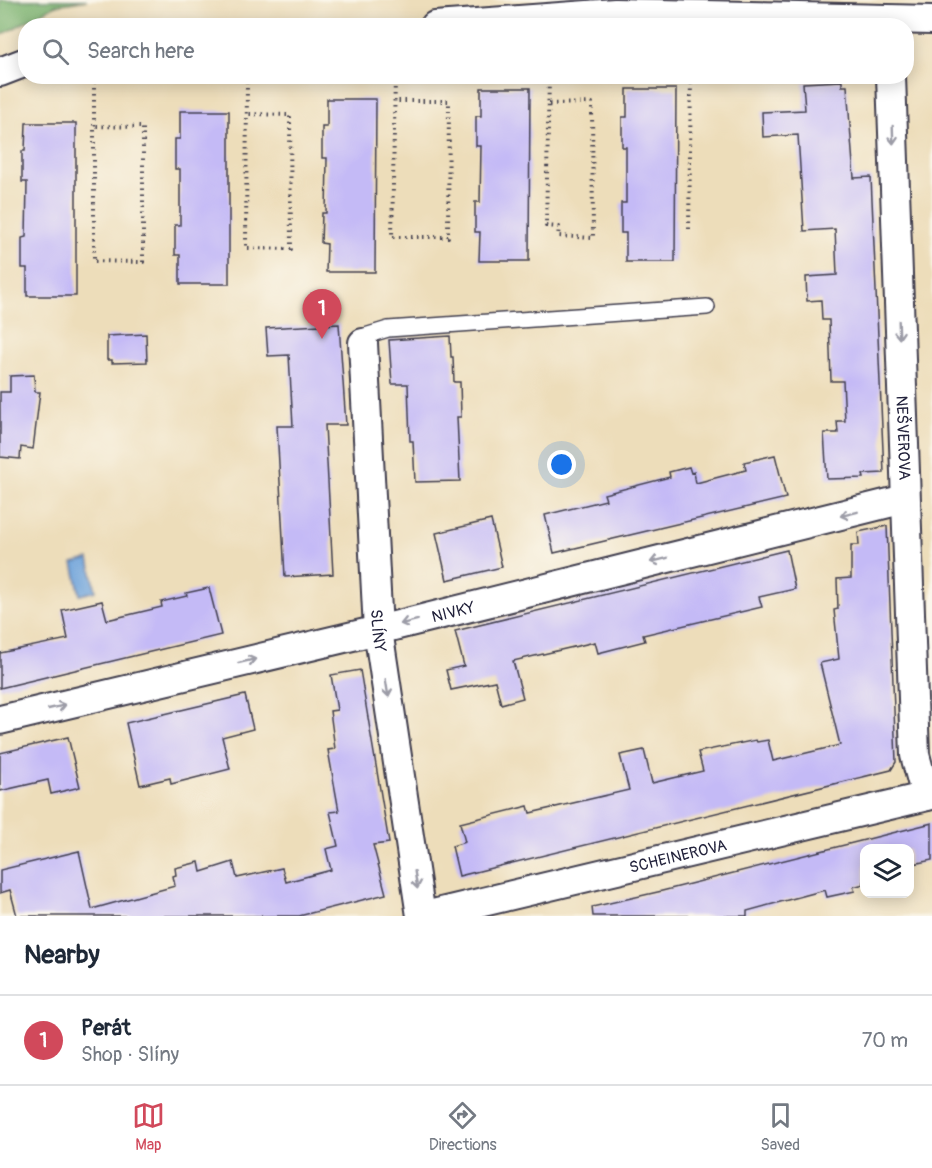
<!DOCTYPE html>
<meta charset="utf-8">
<style>
body{margin:0;font-family:Pangolin,sans-serif;background:#f2f2f3;color:#1f2937}
.controls{position:absolute;right:18px;bottom:18px;display:grid;overflow:hidden;border-radius:12px;box-shadow:0 3px 15px #0003}
.controls button{width:54px;height:54px;display:grid;place-items:center;padding:0;border:0;border-bottom:2px solid #e0e1e3;background:#fff;color:#1f2937;font:30px sans-serif}
.you{position:absolute;left:562px;top:465px;width:21px;height:21px;margin:-15px;border:4px solid #fff;border-radius:50%;background:#1a73e8;box-shadow:0 0 0 9px #1a73e833}
.badge{display:grid;place-items:center;width:39px;height:39px;border-radius:50%;background:#d1495b;color:#fff;font-size:20px;font-weight:700}
.pin{position:absolute;translate:-50% -50px;filter:drop-shadow(0 2px 3px #0008)}
.pin::after{content:'';position:absolute;top:32px;width:21px;height:18px;background:inherit;clip-path:polygon(0 0,100% 0,50% 100%)}
.list{margin:0;padding:0;list-style:none}
h2{display:flex;justify-content:space-between;align-items:center;height:78px;margin:0;padding:0 24px;font-size:26px}
h2 small{font-size:20px;font-weight:400;color:#747a83}
.list li{display:grid;grid-template-columns:39px 1fr auto;gap:18px;align-items:center;box-sizing:border-box;height:90px;padding:0 24px;border-top:2px solid #e0e1e3}
.list b{display:block;font-size:22px;white-space:nowrap}
.list p{margin:0;font-size:20px;white-space:nowrap;color:#747a83}
.list em{font-size:20px;font-style:normal;color:#747a83}
.icon{flex:none;width:33px;height:33px;fill:none;stroke:currentColor;stroke-width:2;stroke-linecap:round;stroke-linejoin:round}
.map{position:relative;flex:none;width:932px;height:916px;overflow:hidden}
.search{position:absolute;background:#fff;box-shadow:0 3px 15px #0003;left:18px;right:18px;top:18px;height:66px;display:flex;align-items:center;gap:15px;box-sizing:border-box;padding:0 21px;border-radius:24px;color:#747a83;font-size:22px}
.sheet{height:168px;background:#fff}
nav{display:flex;justify-content:space-around;align-items:center;box-sizing:border-box;height:84px;border-top:2px solid #e0e1e3;background:#fff;font-size:16px;color:#747a83}
nav a{display:grid;justify-items:center;gap:3px}
nav .on{color:#d1495b}
.map>svg:first-child{display:block}
.forest{fill:#7bb26f;stroke:#4e6a55;stroke-width:1.5}
.water{fill:#6da2da;stroke:#48628a;stroke-width:1.5}
.building{fill:#c4baf6}
.lines{fill:none;stroke-linecap:round;stroke-linejoin:round}
.service-casing{stroke:#403e4e;stroke-width:18}
.minor-casing{stroke:#403e4e;stroke-width:32}
.path{stroke:#403e4e;stroke-width:4;stroke-dasharray:1.5 4.5;stroke-linecap:butt}
.service{stroke:#fff;stroke-width:15}
.minor{stroke:#fff;stroke-width:28}
.oneway{stroke:#9c9ca7}
.labels{text-anchor:middle;stroke-width:6;stroke-linejoin:round;paint-order:stroke}
.street-label{font-size:16px;fill:#22223b;stroke:#fbf7ec}
</style>
<div class="map">
<svg width="932" height="916" viewBox="0 0 932 916">
<rect width="100%" height="100%" fill="#fbf7ec"/>
<filter id="ink" filterUnits="userSpaceOnUse"><feTurbulence type="fractalNoise" baseFrequency=".0167" numOctaves="2"/><feDisplacementMap in="SourceGraphic" scale="12" xChannelSelector="R" yChannelSelector="G"/><feConvolveMatrix kernelMatrix="1 2 1 2 8 2 1 2 1" color-interpolation-filters="sRGB"/></filter>
<filter id="wash" filterUnits="userSpaceOnUse"><feTurbulence type="fractalNoise" baseFrequency=".008" numOctaves="4" result="noise"/><feDisplacementMap in="SourceGraphic" scale="24" xChannelSelector="R" yChannelSelector="G"/><feGaussianBlur stdDeviation="1.35" result="paint"/><feColorMatrix in="noise" values="0 0 0 0 0 0 0 0 0 0 0 0 0 0 0 0 0 1.4 0 .05"/><feComposite in="paint" operator="in"/></filter>
<g filter="url(#wash)">
<rect width="100%" height="100%" fill="#edddba"/>
<!-- forest -->
<path class="forest" d="M0,0H87L56,5L0,36Z"/>
<!-- water -->
<path class="water" d="M89,559L96,591L80,595L73,563Z"/>
<g id="blocks">
<!-- building -->
<path class="building" d="M842,81V86H847L854,178L871,177L884,473L863,474L864,478L827,479L824,433H838L837,421H845L843,381H831L829,320H822L821,300L807,301L806,277L837,275L835,229L804,231L798,135L763,137L762,112L805,110L803,83Z
M481,88H530L529,261H479L480,232H475V202H480L481,146H476V116H481Z
M627,89H676L675,262H626V233H621V203H626V147H622V117H627Z
M327,99H376L375,272H326L327,244L321,243L322,213H326L327,158H322V127H327Z
M180,111H229V284H180V255H175V225H180V169H175V139H180Z
M26,123H76V296H27V268H22V238L26,237L27,182H22V151H25Z
M339,324L346,425H325L333,574L285,577L277,426H293L289,355L268,356L266,328Z
M146,334L147,362L112,363V360H107V336Z
M450,336L451,357H453L454,382H460L461,417H457L460,481L415,482L413,441H410L408,384H392L389,340Z
M34,375L35,392H40L33,449L21,447L20,459L0,457V392H10V376Z
M775,455L786,498L554,553L545,515L606,500L604,494L670,477L669,472L689,467L691,473L694,472L696,483L746,470L744,462Z
M491,520L502,567L447,580L436,533Z
M887,526L896,762L891,770L459,876L452,846L465,842L460,823L528,806L530,813L629,790L620,755L644,750L652,783L703,771L698,752L756,740L757,742L768,740L773,761L840,745L820,663L839,659L834,610L838,609L837,579L851,578V545H859L858,532Z
M787,550L795,589L759,597L762,607L643,635L645,641L598,653L595,642L513,661L523,698L501,704L495,681L451,690L446,670L464,666L455,631Z
M209,588L221,635L0,688V653L68,639L62,610L102,601L107,620L162,607L161,602L187,596L186,593Z
M360,670L389,843L373,845L386,894L299,916H17L10,890L0,893V870L79,851L92,909L175,886L173,876L176,875L175,868L199,862L201,872L233,862L237,878L282,868L286,882L331,870L326,849L338,846L330,812L339,811L328,750L335,749L330,711L337,710L331,675Z
M245,695L253,729L222,737L230,769L171,784L170,778L140,785L126,723Z
M68,737L80,787L51,794L48,780L0,791V753Z
M932,823V860L909,865V849H864V884L853,887L855,891L827,897L825,890L747,911V916H593L592,907L662,891Z"/>
</g>
</g>
<g filter="url(#ink)">
<use href="#blocks" fill-opacity="0" stroke="#403e4e" stroke-width="1.5"/>
<g class="lines">
<defs>
<path id="service" d="M363,343L365,336L388,329L707,307"/>
<g id="minor">
<path d="M435,26L615,13L932,20"/>
<path d="M0,72L26,62"/>
<path id="s1" d="M891,76L915,755L926,796"/>
<path id="s2" d="M363,343L378,630L421,916"/>
<path id="s3" d="M0,720L378,630L905,499"/>
<path id="s4" d="M424,916L932,795"/>
</g>
</defs>
<!-- service casing -->
<use href="#service" class="service-casing"/>
<!-- minor casing -->
<use href="#minor" class="minor-casing"/>
<!-- path -->
<path class="path" d="M94,76V261L143,262V127L95,126
M247,76L246,248L291,249L290,115L247,114
M395,76L392,237H448L449,101H395
M549,104L592,103L593,238L558,236L559,227L546,226L549,76
M689,229L691,76"/>
<!-- service -->
<use href="#service" class="service"/>
<!-- minor -->
<use href="#minor" class="minor"/>
</g>
<!-- one-way arrows -->
<defs><path id="oneway-shaft" d="M-6 0H5M1.5-3L5.5 0L1.5 3" fill="none" stroke-width="1.6" stroke-linecap="round" stroke-linejoin="round" transform="scale(1.5)"/></defs>
<g class="oneway">
<use href="#oneway-shaft" transform="translate(893 135) rotate(88)"/>
<use href="#oneway-shaft" transform="translate(899 330) rotate(88)"/>
<use href="#oneway-shaft" transform="translate(849 514) rotate(166)"/>
<use href="#oneway-shaft" transform="translate(659 560) rotate(166)"/>
<use href="#oneway-shaft" transform="translate(409 622) rotate(166)"/>
<use href="#oneway-shaft" transform="translate(247 661) rotate(-13)"/>
<use href="#oneway-shaft" transform="translate(387 688) rotate(81)"/>
<use href="#oneway-shaft" transform="translate(57 707) rotate(-13)"/>
<use href="#oneway-shaft" transform="translate(416 880) rotate(81)"/>
</g>
</g>
<g class="labels">
<!-- street labels -->
<g class="street-label">
<text dy="6" stroke="none"><textPath href="#s1" startOffset="362">NEŠVEROVA</textPath></text>
<text dy="6" stroke="none"><textPath href="#s3" startOffset="466">NIVKY</textPath></text>
<text dy="6" stroke="none"><textPath href="#s2" startOffset="288">SLÍNY</textPath></text>
<text dy="6" stroke="none"><textPath href="#s4" startOffset="261">SCHEINEROVA</textPath></text>
</g>
</g>
</svg>
<div class="controls">
<button><svg class="icon" aria-label="layers" viewBox="0 0 24 24"><path d="M12 4l9 5-9 5-9-5zM3 14l9 5 9-5"/></svg></button>
</div>
<div class="you"></div>
<div class="pin badge" style="left:322px;top:339px">1</div>
<div class="search"><svg class="icon" aria-label="search" viewBox="0 0 24 24"><circle cx="10" cy="10" r="6"/><path d="M15 15l6 6"/></svg>Search here</div>
</div>
<section class="sheet">
<h2>Nearby<small></small></h2>
<ul class="list">
<li><span class="badge">1</span><div><b>Perát</b><p>Shop · Slíny</p></div><em>70 m</em></li>
</ul>
</section>
<nav>
<a class="on"><svg class="icon" aria-label="map" viewBox="0 0 24 24"><path d="M3 6l6-2 6 2 6-2v14l-6 2-6-2-6 2zM9 4v14M15 6v14"/></svg>Map</a>
<a><svg class="icon" aria-label="directions" viewBox="0 0 24 24"><path d="M12 3l9 9-9 9-9-9zM9 14v-3h6M13 9l2 2-2 2"/></svg>Directions</a>
<a><svg class="icon" aria-label="saved" viewBox="0 0 24 24"><path d="M7 4h10v16l-5-4-5 4z"/></svg>Saved</a>
</nav>
